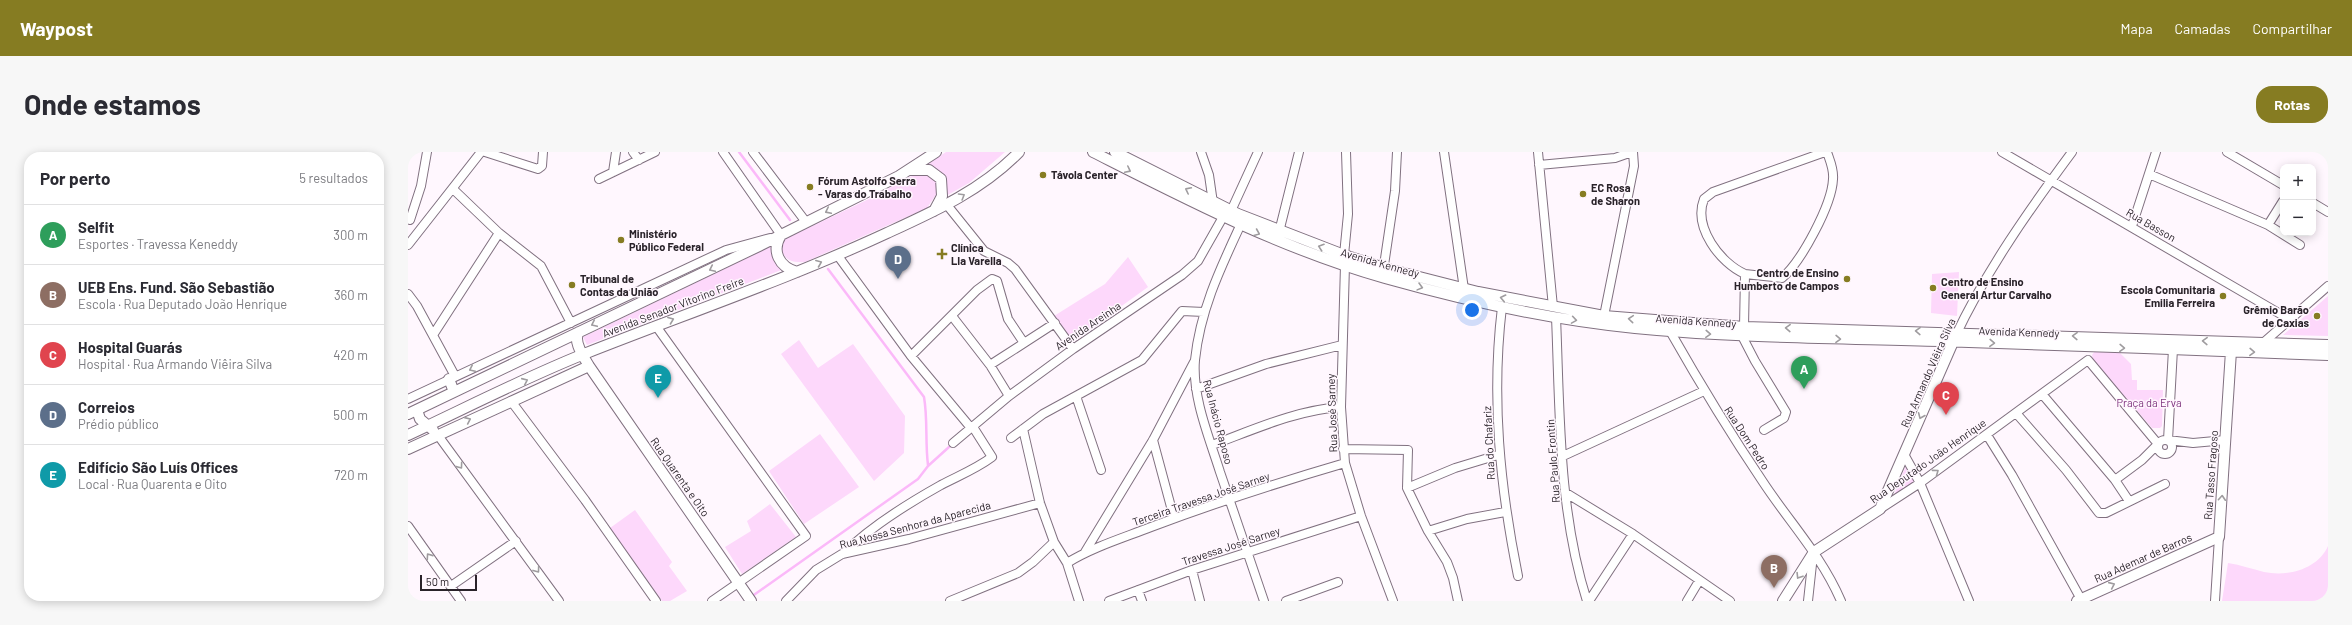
<!DOCTYPE html>
<html lang="pt">
<meta charset="utf-8">
<style>
body{margin:0;font-family:Barlow,sans-serif;background:#f7f7f7;color:#2b2b33}
.controls{position:absolute;right:12px;top:12px;display:grid;overflow:hidden;border-radius:8px;box-shadow:0 2px 10px #0003}
.controls button{width:36px;height:36px;display:grid;place-items:center;padding:0;border:0;border-bottom:1px solid #e1e1e2;background:#fff;color:#2b2b33;font:20px sans-serif}
.scale{position:absolute;left:12px;bottom:10px;width:57px;box-sizing:border-box;padding-left:4px;border:2px solid #2a232a;border-top:0;font-size:11px;line-height:14px;white-space:nowrap;color:#2a232a;-webkit-text-stroke:3px #fff7fe;paint-order:stroke}
.you{position:absolute;left:1064px;top:158px;width:14px;height:14px;margin:-10px;border:3px solid #fff;border-radius:50%;background:#1a73e8;box-shadow:0 0 0 6px #1a73e833}
.badge{display:grid;place-items:center;width:26px;height:26px;border-radius:50%;background:#867c22;color:#fff;font-size:13px;font-weight:700}
.pin{position:absolute;translate:-50% -33px;filter:drop-shadow(0 1px 2px #0008)}
.pin::after{content:'';position:absolute;top:21px;width:14px;height:12px;background:inherit;clip-path:polygon(0 0,100% 0,50% 100%)}
.list{margin:0;padding:0;list-style:none}
h2{display:flex;justify-content:space-between;align-items:center;height:52px;margin:0;padding:0 16px;font-size:17px}
h2 small{font-size:13px;font-weight:400;color:#7c7c81}
.list li{display:grid;grid-template-columns:26px 1fr auto;gap:12px;align-items:center;box-sizing:border-box;height:60px;padding:0 16px;border-top:1px solid #e1e1e2}
.list b{display:block;font-size:15px;white-space:nowrap}
.list p{margin:0;font-size:13px;white-space:nowrap;color:#7c7c81}
.list em{font-size:13px;font-style:normal;color:#7c7c81}
.map{position:relative;flex:none;width:1920px;height:449px;overflow:hidden;border-radius:16px}
header{display:flex;align-items:center;gap:24px;box-sizing:border-box;height:56px;padding:0 20px;background:#867c22;color:#fff}
header strong{font-size:19px}
nav{display:flex;gap:22px;margin-inline-start:auto;font-size:14px}
.intro{display:flex;align-items:center;justify-content:space-between;box-sizing:border-box;height:96px;padding:0 24px}
h1{margin:0;font-size:28px}
.button{padding:10px 18px;border-radius:16px;background:#867c22;color:#fff;font-size:14px;font-weight:700}
main{display:flex;gap:24px;padding:0 24px}
aside{flex:1;background:#fff;border-radius:16px;box-shadow:0 2px 10px #0003}
.map>svg:first-child{display:block}
.green{fill:#fdd8fb}
.lines{fill:none;stroke-linecap:round;stroke-linejoin:round}
.stream{stroke:#fbb9f9;stroke-width:2.5}
.minor-casing{stroke:#817180;stroke-width:10}
.major-casing{stroke:#817180;stroke-width:12}
.minor{stroke:#fff;stroke-width:8}
.major{stroke:#fff;stroke-width:10}
.oneway{stroke:#9f9c9f}
.poi-dot{fill:#867c22;stroke:#fff7fe;stroke-width:1.5}
.labels{text-anchor:middle;stroke-width:3;stroke-linejoin:round;paint-order:stroke}
.poi-label{font-size:11px;font-weight:bold;fill:#2a232a;stroke:#fff7fe;text-anchor:start}
.street-label{font-size:11px;fill:#2a232a;stroke:#fff7fe}
.park-label{font-size:11px;fill:#7f347e;stroke:#fff7fe}
</style>
<header>
<strong>Waypost</strong>
<nav><a>Mapa</a><a>Camadas</a><a>Compartilhar</a></nav>
</header>
<div class="intro"><h1>Onde estamos</h1><a class="button">Rotas</a></div>
<main>
<aside>
<h2>Por perto<small>5 resultados</small></h2>
<ul class="list">
<li><span class="badge" style="background:#2e9e5b">A</span><div><b>Selfit</b><p>Esportes · Travessa Keneddy</p></div><em>300 m</em></li>
<li><span class="badge" style="background:#8d6e63">B</span><div><b>UEB Ens. Fund. São Sebastião</b><p>Escola · Rua Deputado João Henrique</p></div><em>360 m</em></li>
<li><span class="badge" style="background:#e0444e">C</span><div><b>Hospital Guarás</b><p>Hospital · Rua Armando Viêira Silva</p></div><em>420 m</em></li>
<li><span class="badge" style="background:#5c6f8a">D</span><div><b>Correios</b><p>Prédio público</p></div><em>500 m</em></li>
<li><span class="badge" style="background:#0f9aa8">E</span><div><b>Edifício São Luís Offices</b><p>Local · Rua Quarenta e Oito</p></div><em>720 m</em></li>
</ul>
</aside>
<div class="map">
<svg width="1920" height="449" viewBox="0 0 1920 449">
<rect width="100%" height="100%" fill="#fff7fe"/>
<!-- green -->
<path class="green" d="M538,0H597L561,31L538,44L536,23L520,12Z
M519,21L530,30L529,41L519,56L397,110C382,111 374,107 373,92L377,87L465,45L501,25Z
M364,94L376,117L179,193L175,185Z
M720,105L740,135L665,189L646,164L697,132Z
M1551,120L1549,164L1523,161L1524,122Z
M1920,144V184L1875,183Z
M391,188L410,216L445,192L497,264L496,301L466,329L373,202Z
M1687,199L1711,200L1723,212L1724,228H1729V238H1755L1754,274L1752,276H1744L1685,208L1684,203Z
M412,282L451,335L396,372L361,319Z
M1499,311L1508,328L1486,343Z
M362,352L388,385L334,422L317,395L343,379L339,369Z
M227,358L264,410L261,414L279,439L262,449H254L202,376Z
M1920,394V449H1814L1820,411C1833,413 1844,417 1856,420C1880,425 1910,417 1920,394Z"/>
<g class="lines">
<!-- stream -->
<path class="stream" d="M331,0L382,68
M420,117L516,245C520,268 517,290 520,313
M343,445L510,327L520,314L541,295"/>
<defs>
<path id="minor" d="M77,0L130,17L134,14L135,0
M225,0L231,8
M315,0L373,83
M345,0L398,70
M793,0L801,23L805,51
M1036,0L1056,137
M1130,0L1145,155
M1594,0L1881,167
M1819,0L1875,33
M1131,13L1207,6L1224,0
M205,20L208,0
M1741,22L1860,73L1892,93
M191,27L247,0
M45,37L91,81L133,114L163,171
M1905,51L1920,60
M539,53L576,99L600,111L607,117L665,197
M823,59L850,0
M2,68L13,34L19,0
M1860,73L1875,49
M832,74C812,117 792,159 787,208C784,245 801,285 812,320C827,363 841,406 856,449
M1724,74L1748,0
M871,80L891,0
M0,93L73,0
M936,103L940,62L938,0
M430,104L503,204L563,276
M937,113L933,255L937,311L953,364L985,449
M975,120L987,39L989,0
M1337,122L1374,126C1393,110 1424,53 1425,27C1426,17 1422,9 1419,0
M0,142L9,154L47,224
M1094,155C1083,246 1092,335 1110,424
M544,164L582,213L601,244
M1196,164L1226,14L1225,0
M1148,165C1152,259 1150,358 1179,449
M248,174L398,384L304,449
M1336,175L1337,122C1312,111 1285,75 1296,47L1305,40L1417,0
M1262,179C1291,230 1322,281 1355,330C1382,371 1413,403 1433,449
M25,183L91,81
M1334,184L1347,209L1378,260L1376,266L1356,278
M1547,185C1578,119 1621,58 1664,0
M1855,191L1920,134
M1765,197L1760,288L1785,291L1818,288
M503,204L569,138L584,127L589,129L600,167L616,191
M1680,208L1750,292L1734,308L1707,328
M582,213L647,171
M788,237L858,212L934,193
M1634,242L1707,328L1721,349
M668,244L693,318
M0,247L318,98L362,86
M103,249L177,348L248,449
M1608,261L1658,318L1691,361H1698L1757,332
M615,277L632,351L646,390L659,411L671,449
M29,282L151,449
M1579,283L1604,323L1674,449
M603,286L635,262L734,208L774,159L796,160
M1750 295a7 7 0 1 1 14 0a7 7 0 1 1-14 0Z
M745,288L766,366
M545,291L601,244L665,197L774,123L790,109L815,65
M804,293C845,278 888,258 933,255
M935,297L1000,298L999,336L1020,379L1039,410L1045,426L1050,449
M1155,304L1296,239
M1497,304L1512,331L1561,449
M999,336L1047,316L1090,303
M1158,341L1225,382L1322,449
M1472,357L1512,331L1680,208
M0,374L53,449
M1020,379L1059,367L1097,360
M677,400L745,288L786,210
M435,402C462,375 499,352 533,333C550,324 568,317 584,305L565,275
M659,411C685,395 715,386 743,375C807,351 872,330 937,311
M784,418L792,449
M43,434L108,389
M730,438L734,449
M378,449L408,418L434,402L501,387L632,351
M542,449L610,421L625,410L646,390
M701,449L784,418L953,364
M878,449L930,430
M1181,449L1225,382
M1279,449L1291,429
M1400,449L1405,403
M1807,449L1811,385"/>
<path id="major" d="M685,0C782,49 872,96 977,126C1059,149 1142,168 1227,176C1328,186 1430,186 1532,189C1661,193 1791,198 1920,203
M707,0L830,62L936,103L976,116L1070,140L1196,164L1336,175L1920,193
M501,18H521L533,27L534,44L526,59
M373,83C363,99 371,115 389,120
M171,180C164,189 176,205 181,214L343,449
M41,227L46,240
M9,258L12,267L25,278
M0,262L351,94L491,24L528,0
M0,283C58,256 116,226 176,202C277,162 380,127 479,81C527,59 574,38 611,0
M0,297L181,214
M1375,449L1406,400L1472,357L1545,190
M1669,449L1811,385L1823,199"/>
</defs>
<!-- minor casing -->
<use href="#minor" class="minor-casing"/>
<!-- major casing -->
<use href="#major" class="major-casing"/>
<!-- minor -->
<use href="#minor" class="minor"/>
<!-- major -->
<use href="#major" class="major"/>
</g>
<!-- one-way arrows -->
<defs><path id="oneway-chevron" d="M-2-3.5L2.5 0L-2 3.5" fill="none" stroke-width="1.6" stroke-linecap="round" stroke-linejoin="round"/></defs>
<g class="oneway">
<use href="#oneway-chevron" transform="translate(720 18) rotate(27)"/>
<use href="#oneway-chevron" transform="translate(780 38) rotate(-153)"/>
<use href="#oneway-chevron" transform="translate(554 44) rotate(-31)"/>
<use href="#oneway-chevron" transform="translate(420 59) rotate(154)"/>
<use href="#oneway-chevron" transform="translate(849 81) rotate(23)"/>
<use href="#oneway-chevron" transform="translate(913 95) rotate(-161)"/>
<use href="#oneway-chevron" transform="translate(411 111) rotate(-22)"/>
<use href="#oneway-chevron" transform="translate(304 117) rotate(155)"/>
<use href="#oneway-chevron" transform="translate(1012 135) rotate(15)"/>
<use href="#oneway-chevron" transform="translate(1095 146) rotate(-168)"/>
<use href="#oneway-chevron" transform="translate(1223 167) rotate(-175)"/>
<use href="#oneway-chevron" transform="translate(263 168) rotate(-21)"/>
<use href="#oneway-chevron" transform="translate(1166 168) rotate(9)"/>
<use href="#oneway-chevron" transform="translate(186 172) rotate(155)"/>
<use href="#oneway-chevron" transform="translate(1380 176) rotate(-178)"/>
<use href="#oneway-chevron" transform="translate(1510 179) rotate(-178)"/>
<use href="#oneway-chevron" transform="translate(1300 182) rotate(3)"/>
<use href="#oneway-chevron" transform="translate(1667 184) rotate(-178)"/>
<use href="#oneway-chevron" transform="translate(1430 187) rotate(1)"/>
<use href="#oneway-chevron" transform="translate(1797 189) rotate(-178)"/>
<use href="#oneway-chevron" transform="translate(1584 191) rotate(2)"/>
<use href="#oneway-chevron" transform="translate(1714 196) rotate(2)"/>
<use href="#oneway-chevron" transform="translate(1844 200) rotate(2)"/>
<use href="#oneway-chevron" transform="translate(64 217) rotate(155)"/>
<use href="#oneway-chevron" transform="translate(117 229) rotate(-24)"/>
<use href="#oneway-chevron" transform="translate(1513 264) rotate(113)"/>
<use href="#oneway-chevron" transform="translate(60 268) rotate(-24)"/>
<use href="#oneway-chevron" transform="translate(52 314) rotate(54)"/>
<use href="#oneway-chevron" transform="translate(1528 320) rotate(-36)"/>
<use href="#oneway-chevron" transform="translate(1814 346) rotate(-86)"/>
<use href="#oneway-chevron" transform="translate(21 404) rotate(-125)"/>
<use href="#oneway-chevron" transform="translate(129 418) rotate(54)"/>
<use href="#oneway-chevron" transform="translate(1391 424) rotate(122)"/>
<use href="#oneway-chevron" transform="translate(1704 433) rotate(-24)"/>
</g>
<!-- markers -->
<g class="poi-dot">
<circle cx="635" cy="23" r="4"/>
<circle cx="402" cy="35" r="4"/>
<circle cx="1175" cy="42" r="4"/>
<circle cx="213" cy="88" r="4"/>
<path d="M532 96h4v4h4v4h-4v4h-4v-4h-4v-4h4z"/>
<circle cx="1439" cy="127" r="4"/>
<circle cx="164" cy="133" r="4"/>
<circle cx="1525" cy="136" r="4"/>
<circle cx="1815" cy="144" r="4"/>
<circle cx="1909" cy="164" r="4"/>
</g>
<g class="labels">
<!-- poi labels -->
<g class="poi-label">
<text x="643" y="27">Távola Center</text>
<text x="410" y="33">Fórum Astolfo Serra<tspan x="410" dy="13">- Varas do Trabalho</tspan></text>
<text x="1183" y="40">EC Rosa<tspan x="1183" dy="13">de Sharon</tspan></text>
<text x="221" y="86">Ministério<tspan x="221" dy="13">Público Federal</tspan></text>
<text x="543" y="100">Clínica<tspan x="543" dy="13">LIa Varella</tspan></text>
<text x="1431" y="125" text-anchor="end">Centro de Ensino<tspan x="1431" dy="13">Humberto de Campos</tspan></text>
<text x="172" y="131">Tribunal de<tspan x="172" dy="13">Contas da União</tspan></text>
<text x="1533" y="134">Centro de Ensino<tspan x="1533" dy="13">General Artur Carvalho</tspan></text>
<text x="1807" y="142" text-anchor="end">Escola Comunitaria<tspan x="1807" dy="13">Emilia Ferreira</tspan></text>
<text x="1901" y="162" text-anchor="end">Grêmio Barão<tspan x="1901" dy="13">de Caxias</tspan></text>
</g>
<!-- street labels -->
<g class="street-label">
<text transform="translate(1743 73) rotate(30)" y="4">Rua Basson</text>
<text transform="translate(972 111) rotate(16)" y="4">Avenida Kennedy</text>
<text transform="translate(265 155) rotate(-21)" y="4">Avenida Senador Vitorino Freire</text>
<text transform="translate(1288 169) rotate(4)" y="4">Avenida Kennedy</text>
<text transform="translate(680 174) rotate(-34)" y="4">Avenida Areinha</text>
<text transform="translate(1611 180) rotate(2)" y="4">Avenida Kennedy</text>
<text transform="translate(1520 221) rotate(-66)" y="4">Rua Armando Viêira Silva</text>
<text transform="translate(924 261) rotate(-92)" y="4">Rua José Sarney</text>
<text transform="translate(810 270) rotate(75)" y="4">Rua Inácio Raposo</text>
<text transform="translate(1339 286) rotate(57)" y="4">Rua Dom Pedro</text>
<text transform="translate(1081 291) rotate(-93)" y="4">Rua do Chafariz</text>
<text transform="translate(1145 309) rotate(-94)" y="4">Rua Paulo Frontin</text>
<text transform="translate(1520 309) rotate(-35)" y="4">Rua Deputado João Henrique</text>
<text transform="translate(1803 323) rotate(-86)" y="4">Rua Tasso Fragoso</text>
<text transform="translate(272 325) rotate(55)" y="4">Rua Quarenta e Oito</text>
<text transform="translate(793 347) rotate(-19)" y="4">Terceira Travessa José Sarney</text>
<text transform="translate(507 373) rotate(-15)" y="4">Rua Nossa Senhora da Aparecida</text>
<text transform="translate(823 394) rotate(-18)" y="4">Travessa José Sarney</text>
<text transform="translate(1735 406) rotate(-24)" y="4">Rua Ademar de Barros</text>
</g>
<!-- park labels -->
<g class="park-label">
<text x="1741" y="255">Praça da Erva</text>
</g>
</g>
</svg>
<div class="controls">
<button>+</button>
<button>−</button>
</div>
<div class="scale">50 m</div>
<div class="you"></div>
<div class="pin badge" style="left:1396px;top:237px;background:#2e9e5b">A</div>
<div class="pin badge" style="left:1366px;top:436px;background:#8d6e63">B</div>
<div class="pin badge" style="left:1538px;top:263px;background:#e0444e">C</div>
<div class="pin badge" style="left:490px;top:127px;background:#5c6f8a">D</div>
<div class="pin badge" style="left:250px;top:246px;background:#0f9aa8">E</div>
</div>
</main>
